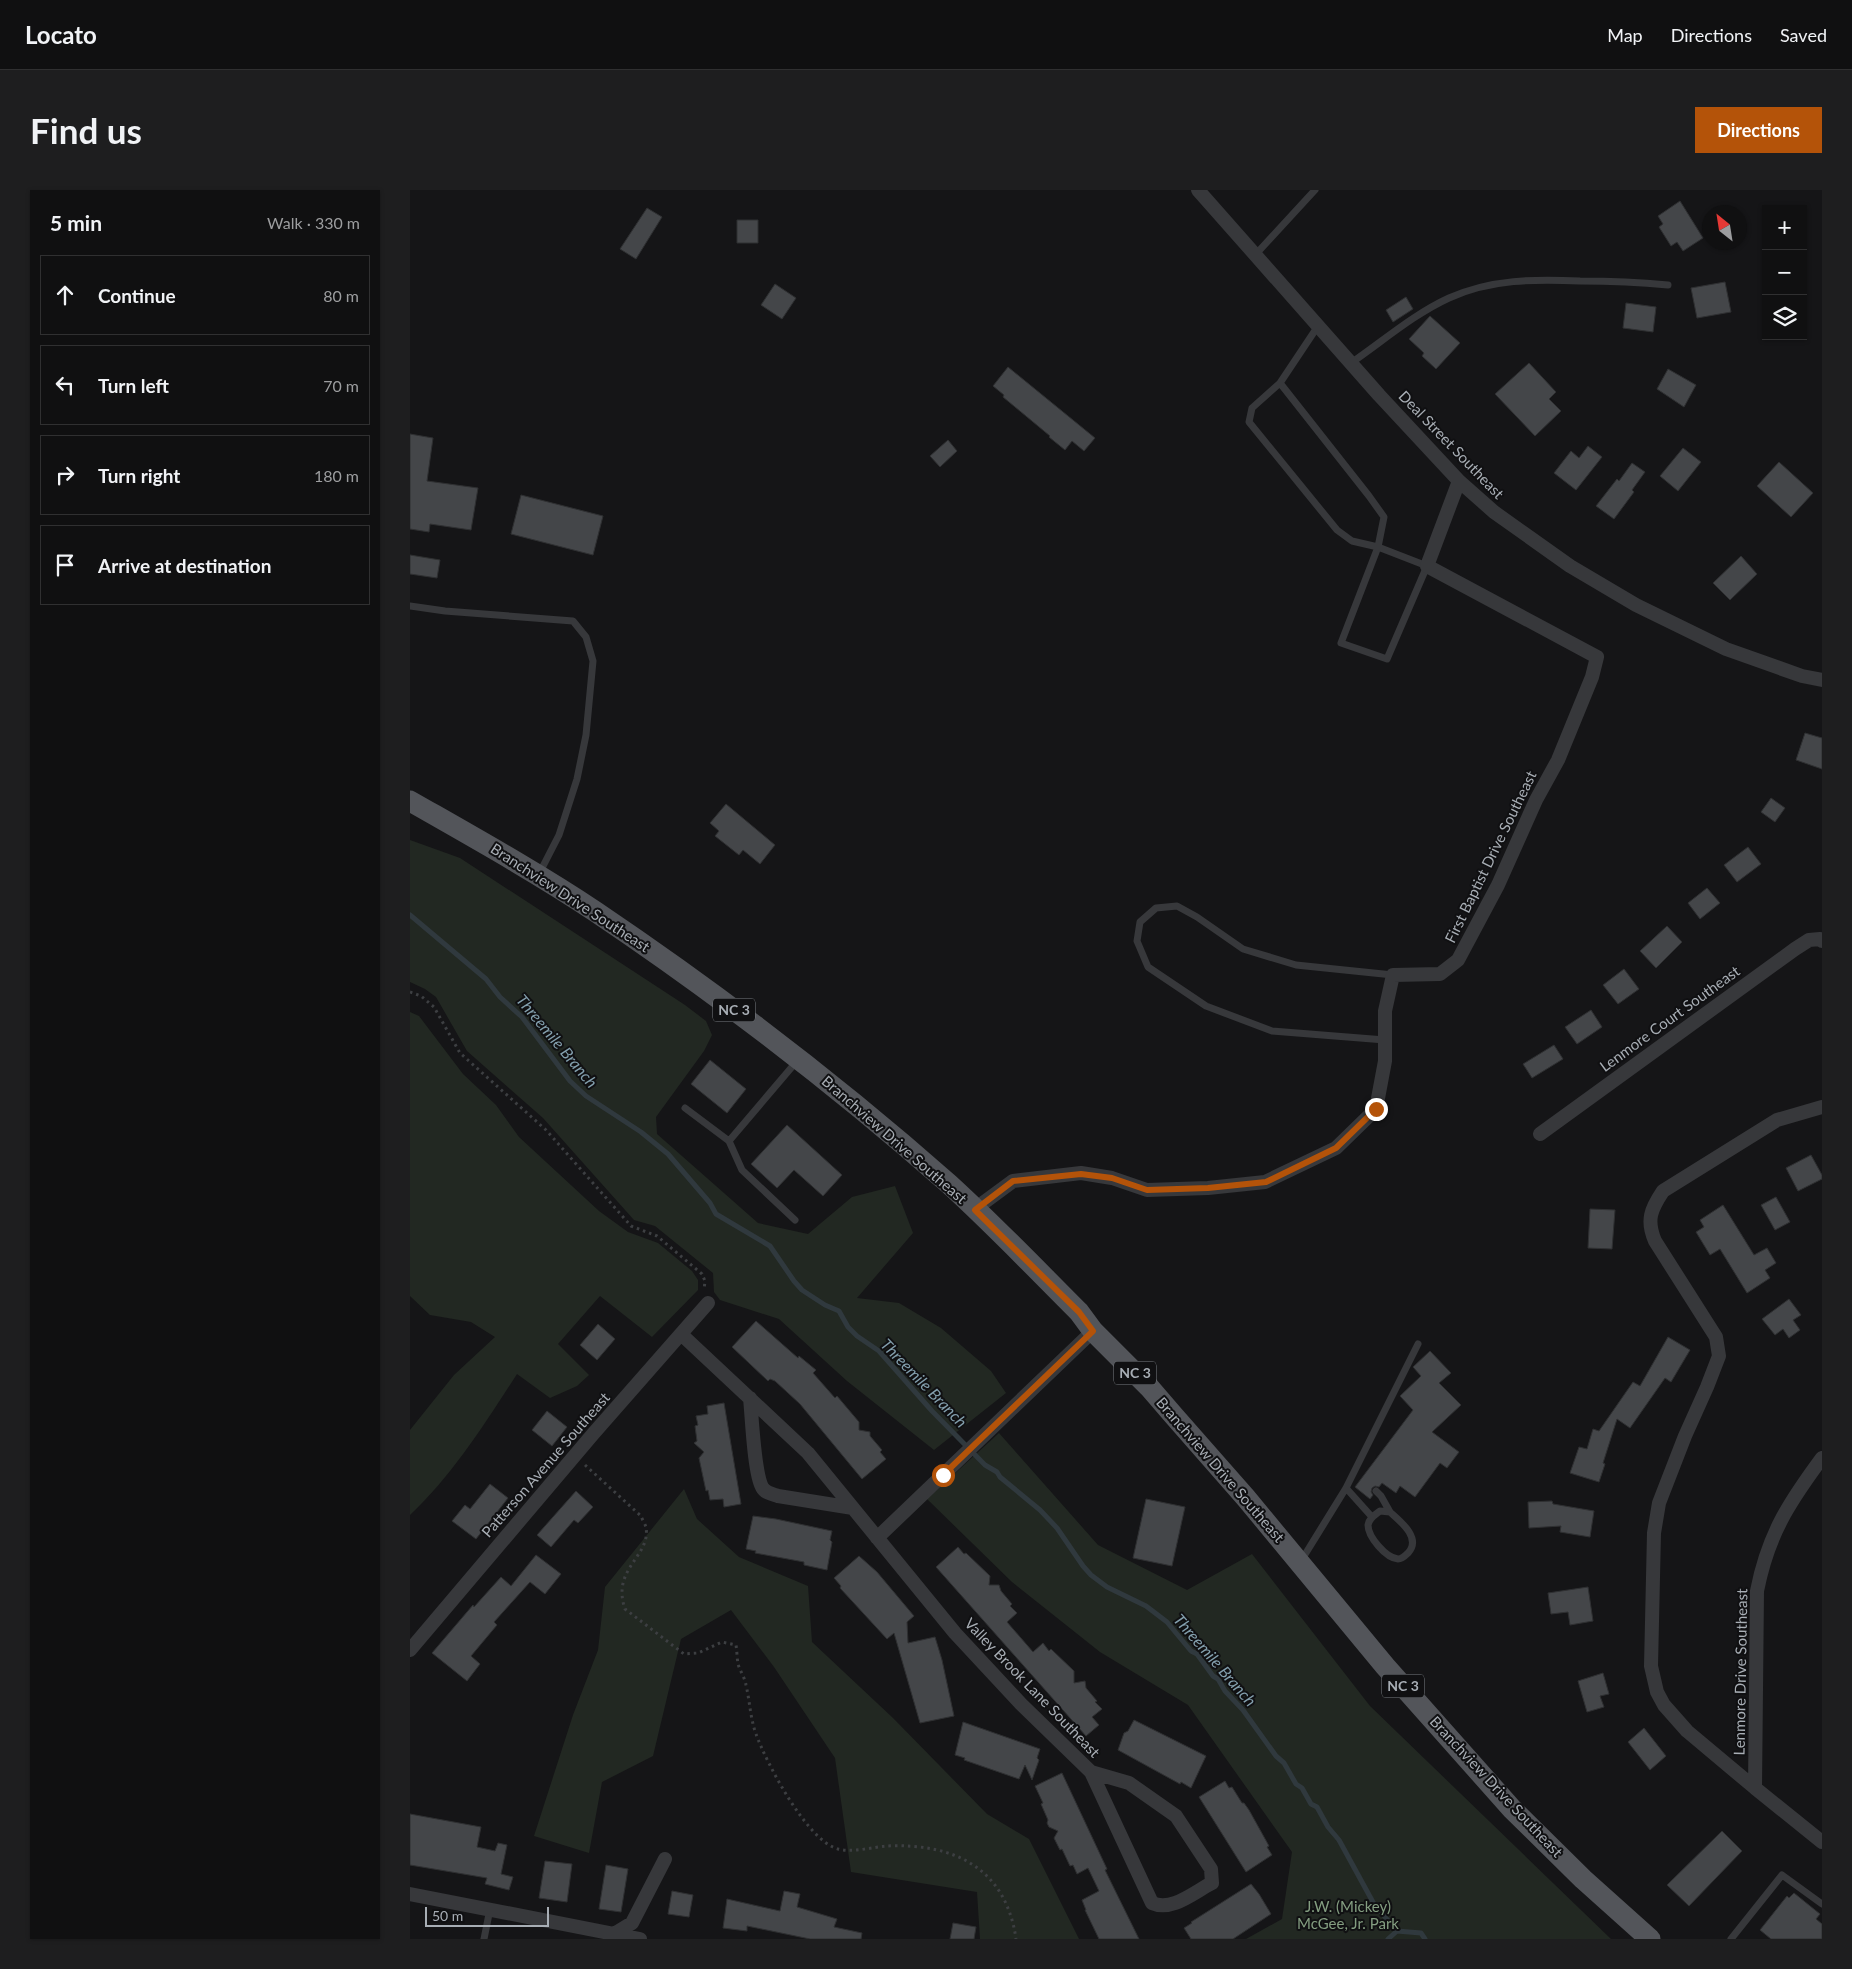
<!DOCTYPE html>
<meta charset="utf-8">
<style>
body{margin:0;font-family:Lato,sans-serif;background:#1e1e1f;color:#f1f3f6}
.controls{position:absolute;right:15px;top:15px;display:grid;overflow:hidden;border-radius:0px;box-shadow:0 1px 4px #0004}
.controls button{width:45px;height:45px;display:grid;place-items:center;padding:0;border:0;border-bottom:1px solid #303031;background:#101011;color:#f1f3f6;font:25px sans-serif}
.compass{position:absolute;left:1292px;top:15px;width:45px;height:45px;border-radius:50%;background:#101011;box-shadow:0 1px 4px #0004;rotate:330deg}
.scale{position:absolute;left:15px;bottom:12px;width:124px;box-sizing:border-box;padding-left:5px;border:2px solid #a8aeb5;border-top:0;font-size:14px;line-height:18px;white-space:nowrap;color:#a8aeb5;-webkit-text-stroke:4px #101012;paint-order:stroke}
.stop{position:absolute;width:15px;height:15px;margin:-11px;border:4px solid #b45309;border-radius:50%;background:#fff}
.stop.end{background:#b45309;border-color:#fff;box-shadow:0 1px 5px #0008}
.list{margin:0;padding:0;list-style:none}
h2{display:flex;justify-content:space-between;align-items:center;height:65px;margin:0;padding:0 20px;font-size:21px}
h2 small{font-size:16px;font-weight:400;color:#9c9d9f}
.list li{display:grid;grid-template-columns:32px 1fr auto;gap:15px;align-items:center;box-sizing:border-box;height:80px;margin:0 10px 10px;padding:0 10px;border:1px solid #303031;border-radius:0px}
.list b{display:block;font-size:19px;white-space:nowrap}
.list em{font-size:16px;font-style:normal;color:#9c9d9f}
.icon{flex:none;width:28px;height:28px;fill:none;stroke:currentColor;stroke-width:2;stroke-linecap:round;stroke-linejoin:round}
.map{position:relative;flex:none;width:1412px;height:1749px;overflow:hidden;border-radius:0px}
header{display:flex;align-items:center;gap:30px;box-sizing:border-box;height:70px;padding:0 25px;background:#101011;border-bottom:1px solid #303031}
header strong{font-size:24px}
nav{display:flex;gap:28px;margin-inline-start:auto;font-size:18px}
.intro{display:flex;align-items:center;justify-content:space-between;box-sizing:border-box;height:120px;padding:0 30px}
h1{margin:0;font-size:35px}
.button{padding:12px 22px;border-radius:0px;background:#b45309;color:#fff;font-size:18px;font-weight:700}
main{display:flex;gap:30px;padding:0 30px}
aside{flex:1;background:#101011;border-radius:0px;box-shadow:0 1px 4px #0004}
.map>svg:first-child{display:block}
.green{fill:#222822}
.lines{fill:none;stroke-linecap:round;stroke-linejoin:round}
.stream{stroke:#30393e;stroke-width:5}
.building{fill:#444649;stroke:#2f3032}
.path{stroke:#3d3f42;stroke-width:3;stroke-dasharray:2.5 4;stroke-linecap:butt}
.lane{stroke:#37383b;stroke-width:7}
.street{stroke:#37383b;stroke-width:14}
.primary{stroke:#53555a;stroke-width:21}
.route{stroke:#b45309;stroke-width:6}
.labels{text-anchor:middle;stroke-width:4;stroke-linejoin:round;paint-order:stroke}
.shield{fill:#101012;stroke:#7a7f84;stroke-width:1}
.shield-label{font-size:14px;font-weight:bold;fill:#a8aeb5}
.street-label{font-size:15px;fill:#a8aeb5;stroke:#101012}
.park-label{font-size:15px;fill:#849e81;stroke:#101012}
.water-label{font-size:16px;font-style:italic;fill:#839fad;stroke:#101012}
</style>
<header>
<strong>Locato</strong>
<nav><a>Map</a><a>Directions</a><a>Saved</a></nav>
</header>
<div class="intro"><h1>Find us</h1><a class="button">Directions</a></div>
<main>
<aside>
<h2>5 min<small>Walk · 330 m</small></h2>
<ul class="list">
<li><svg class="icon" aria-label="ahead" viewBox="0 0 24 24"><path d="M12 20V5M6 11l6-6 6 6"/></svg><div><b>Continue</b></div><em>80 m</em></li>
<li><svg class="icon" aria-label="left" viewBox="0 0 24 24"><path d="M17 20v-9H6M10 6l-5 5 5 5"/></svg><div><b>Turn left</b></div><em>70 m</em></li>
<li><svg class="icon" aria-label="right" viewBox="0 0 24 24"><path d="M7 20v-9h11M14 6l5 5-5 5"/></svg><div><b>Turn right</b></div><em>180 m</em></li>
<li><svg class="icon" aria-label="arrive" viewBox="0 0 24 24"><path d="M6 21V4h12l-3 4 3 4H6"/></svg><div><b>Arrive at destination</b></div></li>
</ul>
</aside>
<div class="map">
<svg width="1412" height="1749" viewBox="0 0 1412 1749">
<rect width="100%" height="100%" fill="#151517"/>
<!-- green -->
<path class="green" d="M0,650L50,668L275,815L296,831L302,845L294,861L246,927L247,944L348,1033L398,1044L442,1007L485,996L503,1043L447,1108L489,1113L531,1138L581,1181L596,1203L524,1260L437,1191L369,1129L310,1110L304,1102L303,1083L245,1036L224,1030L133,928L57,861L26,807L15,799L0,792Z
M0,822L9,826L53,884L86,915L109,947L189,1021L218,1042L248,1053L282,1081L288,1090V1100L242,1147L190,1106L148,1154L179,1185L167,1196L140,1208L107,1184C76,1232 42,1286 0,1325V1240L44,1185L85,1147L61,1132L20,1125L0,1106Z
M589,1243L688,1355L777,1400L842,1364L960,1516L1201,1749H836L872,1729L882,1662L778,1515L690,1462L602,1392L517,1309Z
M274,1299L287,1329L329,1367L398,1396L402,1452L483,1528L577,1624L619,1649L669,1749H570L567,1702L441,1682L425,1568L364,1477L321,1420L271,1449L243,1566L192,1592L179,1663L124,1646L163,1525L188,1460L195,1397Z"/>
<g class="lines">
<!-- stream -->
<path class="stream" d="M0,725L76,789L90,807L112,827L160,891L176,906L231,942L258,964L300,1013L306,1024L360,1056L384,1091L392,1100L415,1115L429,1121L438,1137L447,1146L469,1161L522,1221L575,1275L587,1282L590,1287L630,1320L647,1338L673,1376L681,1385L697,1397L736,1416L757,1432L781,1461L787,1464L803,1486L808,1489L815,1501L833,1520L866,1566L874,1573L886,1594L892,1598L901,1614L907,1617L918,1637L929,1650L964,1714L987,1741L1011,1743L1015,1749
M978,1749L987,1741"/>
</g>
<!-- building -->
<path class="building" d="M1270,11L1293,48L1273,61L1267,52L1261,56L1249,37L1253,34L1248,26Z
M237,18L252,27L226,69L210,59Z
M327,30H348V53H327Z
M1315,92L1321,122L1287,128L1281,98Z
M365,94L386,108L372,129L351,115Z
M996,107L1003,119L983,132L976,120Z
M1216,113L1246,117L1243,142L1213,138Z
M1020,126L1050,153L1026,179L1012,166L1014,163L999,149Z
M1119,173L1146,202L1139,209L1151,221L1125,246L1085,204Z
M598,177L685,248L674,261L662,251L655,260L639,247L640,246L593,207L594,205L583,196Z
M1258,179L1286,195L1274,217L1247,199Z
M0,244L23,248L17,291L68,298L61,340L20,334L19,342L0,339Z
M538,250L547,261L530,277L520,266Z
M1178,256L1192,267L1166,300L1144,283L1161,261L1169,268Z
M1273,258L1291,272L1268,301L1250,286Z
M1369,272L1403,303L1381,327L1347,296Z
M1222,273L1235,282L1222,300L1224,302L1204,329L1186,316L1207,289L1209,291Z
M111,305L193,326L183,365L101,344Z
M0,365L30,370L27,388L0,384Z
M1331,366L1347,384L1320,410L1303,393Z
M1395,543L1412,548V579L1386,570Z
M1361,608L1375,618L1365,632L1351,622Z
M316,614L365,655L350,674L333,660L329,665L305,646L309,641L300,633Z
M1338,657L1351,674L1327,692L1314,675Z
M1297,698L1310,713L1290,729L1278,713Z
M1257,736L1272,752L1246,778L1230,761Z
M1214,779L1229,799L1208,814L1193,795Z
M1181,820L1192,837L1167,854L1155,837Z
M1144,855L1153,869L1122,888L1113,874Z
M300,870L336,899L317,923L281,894Z
M377,935L432,985L413,1006L384,980L367,998L341,974Z
M1401,965L1412,985V989L1388,1001L1376,978Z
M1366,1007L1380,1032L1365,1040L1351,1015Z
M1313,1015L1344,1065L1357,1058L1366,1073L1355,1080L1360,1088L1337,1103L1310,1059L1300,1065L1286,1042L1294,1037L1290,1030Z
M1180,1019L1205,1020L1202,1059L1178,1058Z
M1379,1109L1391,1125L1383,1130L1390,1140L1379,1148L1373,1139L1365,1145L1352,1129Z
M346,1131L388,1168L389,1166L406,1180L403,1183L425,1208L427,1206L449,1232V1240L460,1242V1246L472,1260L470,1262L476,1269L452,1289L390,1214L365,1191L360,1189L358,1191L322,1157Z
M188,1134L205,1149L187,1170L170,1155Z
M1258,1147L1280,1160L1261,1192L1255,1188L1220,1238L1207,1229L1193,1273L1195,1274L1189,1292L1160,1283L1169,1257L1177,1259L1183,1239L1189,1241L1223,1192L1230,1196Z
M1020,1161L1041,1183L1029,1193L1051,1215L1022,1242L1049,1262L1037,1278L1030,1273L1005,1307L990,1296L986,1303L972,1293L969,1297L965,1296L962,1298L961,1302L963,1305L960,1309L945,1297L1003,1220L990,1206L1011,1186L1003,1177Z
M314,1213L331,1314L314,1317L313,1309L300,1310L298,1300L296,1301L289,1268L294,1262L284,1253L287,1251L285,1236L288,1235L286,1226L298,1224L297,1216Z
M137,1221L157,1237L142,1256L122,1240Z
M80,1294L98,1308L66,1349L42,1331L55,1315L60,1319Z
M166,1301L183,1317L168,1333L164,1330L141,1357L127,1345Z
M736,1309L775,1317L762,1376L723,1368Z
M1142,1311L1143,1314L1184,1321L1180,1347L1150,1342L1151,1336L1119,1338L1118,1312Z
M343,1326L366,1329L422,1341L420,1350L422,1352L417,1380L394,1375V1372L345,1363L346,1361L336,1359Z
M548,1357L554,1364L556,1363L580,1386L579,1395H589L591,1401L602,1414L600,1416L607,1423L597,1432L617,1455L623,1462L633,1453L639,1461L641,1459L664,1481V1493L675,1491L676,1498L687,1511L685,1512L692,1519L682,1527L689,1535L676,1546L526,1377Z
M126,1365L151,1384L135,1404L120,1392L84,1432L87,1435L61,1466L70,1474L57,1491L22,1463L63,1415L64,1417L91,1387L101,1396Z
M449,1366L467,1382L504,1426L497,1432L498,1453L525,1447L532,1470L544,1526L510,1533L484,1443L477,1449L430,1398L431,1396L424,1388Z
M1178,1397L1183,1431L1160,1435L1158,1422L1141,1424L1138,1403Z
M1193,1483L1199,1504L1190,1506L1194,1517L1177,1522L1168,1491Z
M724,1530L796,1566L781,1598L771,1592L770,1594L708,1560L714,1543L718,1541Z
M553,1532L630,1559L627,1568L629,1570L622,1590L615,1575L609,1589L554,1570L555,1568L545,1565Z
M1234,1538L1256,1566L1240,1580L1218,1552Z
M652,1583L697,1679L695,1680L729,1749H689L675,1720H676L672,1710L689,1701L678,1678L667,1684L663,1675L660,1676L652,1659L650,1660L644,1648L648,1641L639,1637L637,1633L638,1630L631,1614L633,1613L625,1596Z
M815,1591L819,1598L822,1597L832,1613H834L839,1620L859,1656L857,1657L862,1665L836,1682L789,1607Z
M0,1624L71,1637L67,1657L85,1661L88,1653L97,1655L91,1684L103,1687L99,1700L75,1694L77,1688L0,1675Z
M1312,1641L1332,1661L1279,1716L1257,1695Z
M135,1671L162,1674L157,1712L129,1708Z
M196,1675L218,1679L211,1722L189,1719Z
M841,1694L849,1704L861,1724L823,1749H781L774,1738L782,1733L781,1732Z
M262,1701L283,1705L279,1727L258,1724Z
M374,1701L390,1704L387,1717L427,1729L424,1737L452,1743L451,1749H400L337,1736V1741L313,1738L317,1709L370,1721Z
M1384,1703L1410,1724L1406,1729L1412,1734V1749H1361L1350,1740L1377,1706L1379,1708Z
M543,1733L566,1737L564,1749H540Z"/>
<g class="lines">
<!-- path -->
<path class="path" d="M0,802L11,806L24,817L50,863L136,940L221,1036L247,1046L292,1084L295,1091L294,1100
M175,1275L231,1326C232,1329 235,1334 236,1337C241,1367 201,1378 215,1419L274,1464L288,1463L312,1452L326,1455C327,1461 327,1468 328,1474C330,1481 335,1488 336,1495C340,1512 340,1527 346,1544C356,1572 397,1651 428,1659C443,1663 462,1657 477,1656C544,1653 596,1678 606,1749"/>
<!-- lane -->
<path class="lane" d="M846,64L905,0
M941,173C973,151 1004,124 1039,108C1081,89 1125,89 1170,91C1200,91 1227,92 1258,95
M870,193L842,218L839,232L927,340L942,351L968,357L931,453L977,469L1017,376L968,357L974,327L959,306L870,193L908,136
M0,416L35,421L163,431L176,447L183,471L176,545L167,589L149,645L129,684
M975,850L862,841L796,816L738,777L727,751L730,732L746,718L767,716L787,727L833,759L886,775L983,785
M275,918L319,951L332,980L385,1030
M319,951L387,871
M936,1298L962,1327
M966,1301L971,1306L980,1322
M970,1321L980,1322C990,1331 1012,1348 998,1363C995,1366 992,1369 988,1369C976,1368 958,1347 958,1335C959,1328 965,1325 970,1321Z
M891,1371L936,1298L1008,1154
M74,1749L80,1719
M1321,1749L1372,1685L1412,1714"/>
<!-- street -->
<path class="street" d="M788,0L969,205L1049,291L1084,322L1160,376L1226,415L1316,459L1392,486L1412,490
M1130,944L1385,759L1399,750L1410,749L1412,751
M565,1019L603,991L671,983L702,988L737,1000L798,998L855,992L926,958L966,919L975,871V821L983,785L1030,784L1048,770L1088,695L1126,610L1148,570L1182,487L1187,467L1017,376L1049,291
M271,1144L398,1263L545,1443L611,1514L681,1582L719,1593L766,1626L801,1679L802,1693C784,1702 762,1722 742,1713L681,1582
M340,1208C342,1227 344,1282 352,1297C355,1303 362,1304 368,1306L443,1318
M1412,1268C1378,1314 1358,1345 1347,1401L1345,1598L1412,1652
M467,1348L683,1141
M0,1460L183,1244L298,1113
M1345,1598L1277,1541L1254,1515L1247,1502L1241,1476L1244,1343L1249,1313L1275,1246L1297,1197L1309,1166L1306,1147L1245,1051C1236,1030 1241,1019 1253,1001L1367,930L1412,917
M0,1704L230,1749
M204,1744L222,1733L255,1669"/>
<!-- primary -->
<path class="primary" d="M0,611C63,647 126,682 186,722C309,805 428,896 539,994C584,1035 626,1079 669,1122L683,1141L739,1197L764,1226L836,1308L975,1476L1102,1619L1173,1689L1240,1749"/>
</g>
<g class="lines">
<!-- route -->
<path class="route" d="M533,1285L683,1141L669,1122L565,1020L603,991L671,984L702,988L737,1000L798,998L856,992L926,958L966,919"/>
</g>
<g class="labels">
<!-- shield labels -->
<g class="shield">
<rect x="303" y="808.5" width="42" height="23" rx="4"/>
<rect x="704" y="1171.5" width="42" height="23" rx="4"/>
<rect x="972" y="1484.5" width="42" height="23" rx="4"/>
</g>
<g class="shield-label">
<text x="324" y="825">NC 3</text>
<text x="725" y="1188">NC 3</text>
<text x="993" y="1501">NC 3</text>
</g>
<!-- street labels -->
<g class="street-label">
<text transform="translate(1041 255) rotate(46)" y="5">Deal Street Southeast</text>
<text transform="translate(1081 667) rotate(-64)" y="5">First Baptist Drive Southeast</text>
<text transform="translate(160 708) rotate(33)" y="5">Branchview Drive Southeast</text>
<text transform="translate(1260 829) rotate(-36)" y="5">Lenmore Court Southeast</text>
<text transform="translate(484 950) rotate(41)" y="5">Branchview Drive Southeast</text>
<text transform="translate(136 1275) rotate(-49)" y="5">Patterson Avenue Southeast</text>
<text transform="translate(810 1280) rotate(49)" y="5">Branchview Drive Southeast</text>
<text transform="translate(1331 1482) rotate(-89)" y="5">Lenmore Drive Southeast</text>
<text transform="translate(622 1498) rotate(46)" y="5">Valley Brook Lane Southeast</text>
<text transform="translate(1086 1597) rotate(47)" y="5">Branchview Drive Southeast</text>
</g>
<!-- park labels -->
<g class="park-label">
<text x="938" y="1722">J.W. (Mickey)<tspan x="938" dy="17">McGee, Jr. Park</tspan></text>
</g>
<!-- water labels -->
<g class="water-label">
<text transform="translate(147 851) rotate(50)" y="6">Threemile Branch</text>
<text transform="translate(514 1193) rotate(46)" y="6">Threemile Branch</text>
<text transform="translate(805 1470) rotate(49)" y="6">Threemile Branch</text>
</g>
</g>
</svg>
<div class="controls">
<button>+</button>
<button>−</button>
<button><svg class="icon" aria-label="layers" viewBox="0 0 24 24"><path d="M12 4l9 5-9 5-9-5zM3 14l9 5 9-5"/></svg></button>
</div>
<svg class="compass" viewBox="-18 -18 36 36"><path d="M0-13l5 13h-10z" fill="#e53935"/><path d="M0 13l5-13h-10z" fill="#9c9d9f"/></svg>
<div class="scale">50 m</div>
<div class="stop" style="left:533px;top:1285px"></div>
<div class="stop end" style="left:966px;top:919px"></div>
</div>
</main>
